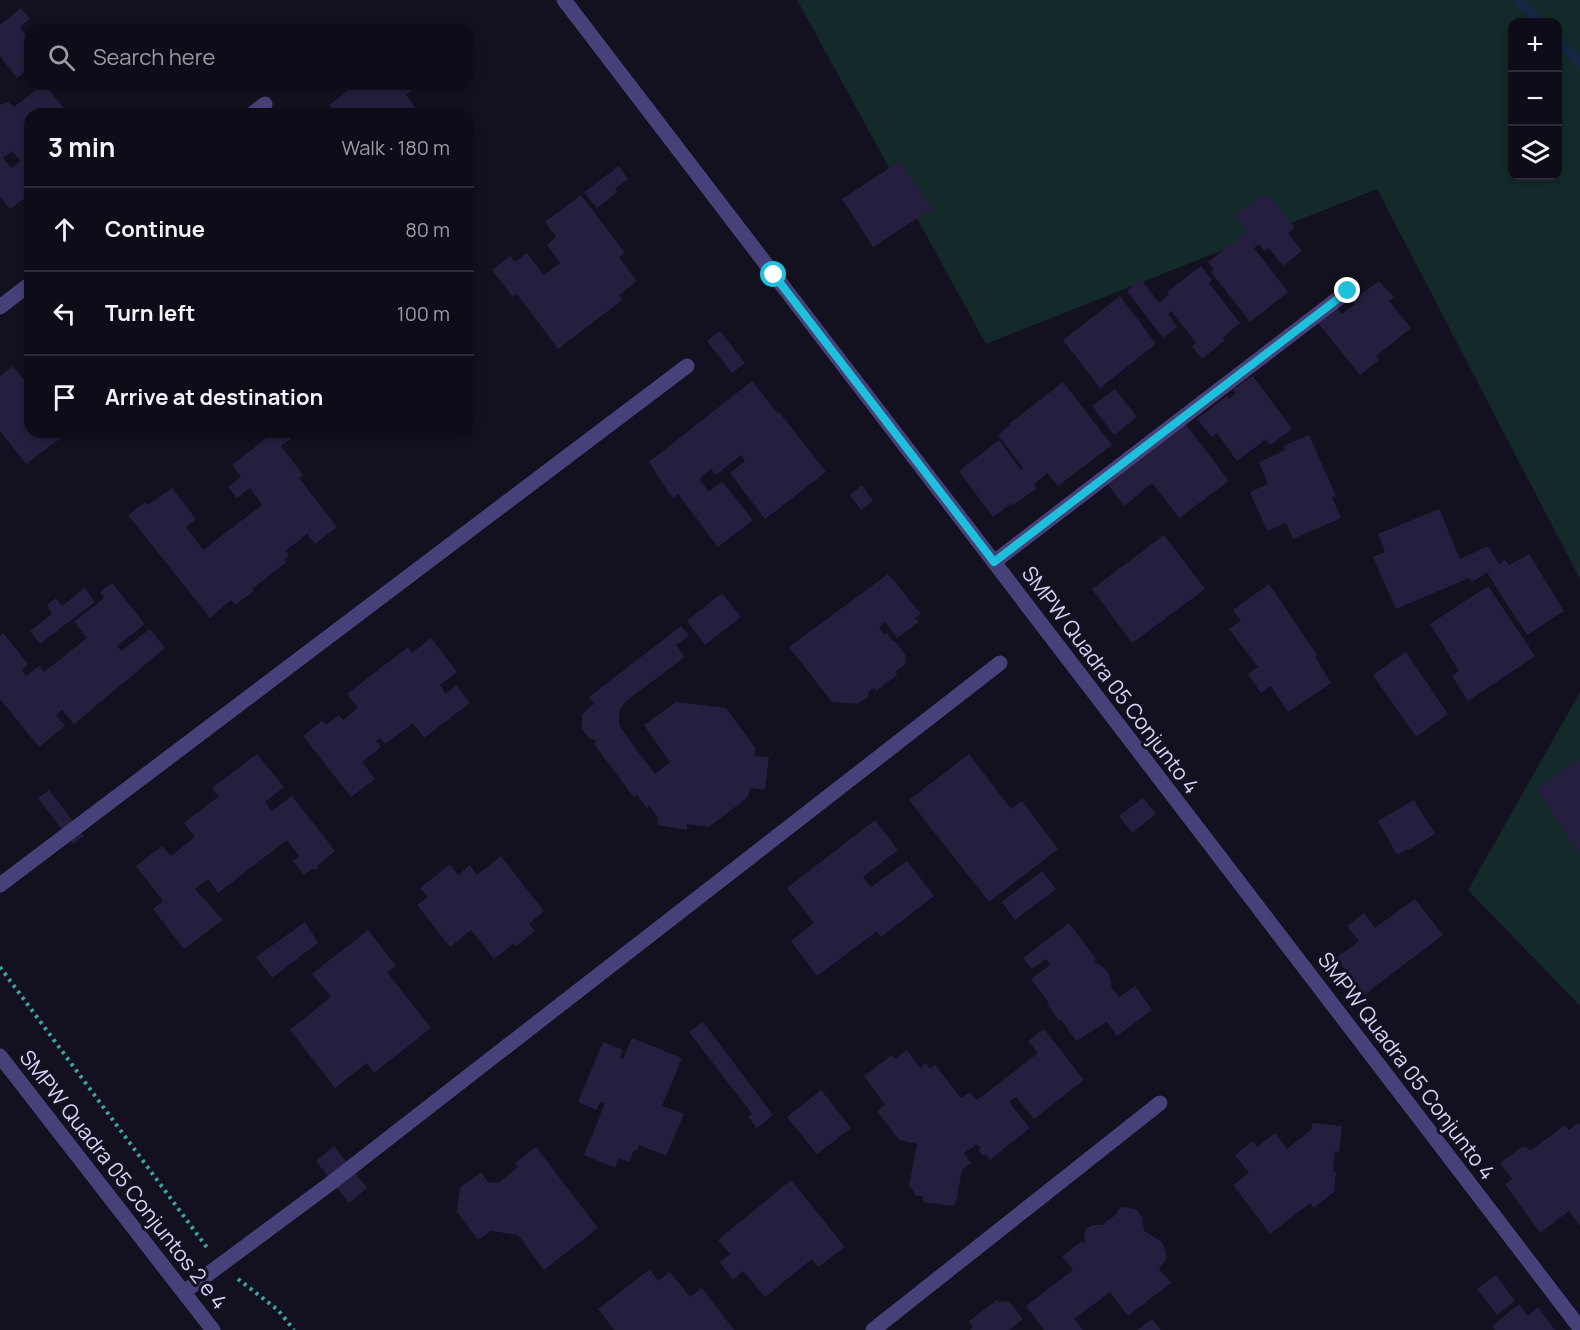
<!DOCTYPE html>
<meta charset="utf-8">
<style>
body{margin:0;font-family:Manrope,sans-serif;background:#1c1a25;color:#f1f3f6}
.controls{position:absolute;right:18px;top:18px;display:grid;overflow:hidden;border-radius:12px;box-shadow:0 3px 9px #0003}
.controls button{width:54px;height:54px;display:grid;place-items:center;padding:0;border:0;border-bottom:2px solid #2e2c37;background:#0e0c18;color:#f1f3f6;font:30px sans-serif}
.stop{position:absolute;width:18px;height:18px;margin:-14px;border:4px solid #1ec0dc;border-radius:50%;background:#fff}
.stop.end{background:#1ec0dc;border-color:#fff;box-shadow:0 2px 6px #0008}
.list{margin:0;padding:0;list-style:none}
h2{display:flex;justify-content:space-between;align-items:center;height:78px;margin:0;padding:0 24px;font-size:26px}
h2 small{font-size:20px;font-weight:400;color:#9b9ba2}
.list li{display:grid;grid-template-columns:39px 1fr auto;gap:18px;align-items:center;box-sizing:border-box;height:84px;padding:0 24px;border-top:2px solid #2e2c37}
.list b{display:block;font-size:22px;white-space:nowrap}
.list em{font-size:20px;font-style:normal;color:#9b9ba2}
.icon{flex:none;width:33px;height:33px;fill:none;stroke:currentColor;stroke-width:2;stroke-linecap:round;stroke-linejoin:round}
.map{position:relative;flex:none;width:1580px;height:1330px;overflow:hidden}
.search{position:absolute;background:#0e0c18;box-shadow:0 3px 9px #0003;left:24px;top:24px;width:450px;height:66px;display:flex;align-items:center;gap:15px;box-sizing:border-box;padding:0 21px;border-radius:18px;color:#9b9ba2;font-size:22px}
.panel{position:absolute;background:#0e0c18;box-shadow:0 3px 9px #0003;left:24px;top:108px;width:450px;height:330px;border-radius:18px}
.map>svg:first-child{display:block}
.green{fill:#142929;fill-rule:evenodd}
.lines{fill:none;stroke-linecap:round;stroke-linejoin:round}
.stream{stroke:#162644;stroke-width:9}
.building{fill:#261e3e;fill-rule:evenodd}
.path{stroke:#3ea4a2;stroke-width:4;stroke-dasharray:3 4.5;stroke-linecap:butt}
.minor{stroke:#464179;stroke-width:15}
.tertiary{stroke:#464179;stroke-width:15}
.route{stroke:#1ec0dc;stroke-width:8}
.labels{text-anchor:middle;stroke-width:6;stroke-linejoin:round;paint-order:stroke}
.street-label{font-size:21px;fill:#dad4f9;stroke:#131020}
</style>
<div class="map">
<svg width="1580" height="1330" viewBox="0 0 1580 1330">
<rect width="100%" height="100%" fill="#131020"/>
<!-- green -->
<path class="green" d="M797,0H1580V579L1377,189L986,344ZM1512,22H1558V176H1512Z
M1580,692V1006L1468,890Z"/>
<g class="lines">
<!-- stream -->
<path class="stream" d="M1518,0L1540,22
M1558,40L1580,63"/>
</g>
<!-- building -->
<path class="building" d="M21,8L30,19L20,27L30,40V68L17,78L0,56V25Z
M44,84L69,114H30V194L10,209L0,197V105L8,102L14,107ZM12,151L21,161L11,168L3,158Z
M357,84H421L406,95L420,114H336L329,105Z
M900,161L932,209L873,247L842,199Z
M619,166L628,179L615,189L618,192L597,208L584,192Z
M1265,194L1267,197L1269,196L1295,228L1288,233L1302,251L1283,266L1269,248L1264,251L1259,244L1254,248L1288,292L1250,322L1211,272L1214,270L1208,262L1248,231L1235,215Z
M581,195L625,253L619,257L637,281L619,295L622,300L558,349L517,294L513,297L492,270L510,256L515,262L527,253L544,275L560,263L547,245L556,237L545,222Z
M1201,266L1212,280L1209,283L1240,323L1222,338L1225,340L1202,359L1192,346L1196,343L1171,311L1168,314L1177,327L1163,338L1127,291L1141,279L1159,303L1169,295L1167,292Z
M1379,281L1394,297L1389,301L1411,328L1376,356L1379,360L1360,375L1318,323L1337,308L1342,314L1355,304L1353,301L1355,299Z
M1120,296L1156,344L1100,388L1063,340Z
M720,331L745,363L732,373L707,341Z
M13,366L30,388V432H64L66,434L26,464L0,431V376Z
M1253,376L1292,429L1270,445L1266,439L1237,461L1217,433L1212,437L1197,419L1227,396L1229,399L1236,393L1233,389Z
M752,381L778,414L780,413L826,472L765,519L730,473L745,461L741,455L716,475L711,469L699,479L709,492L722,481L753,520L718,547L678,494L674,498L669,493L649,462Z
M1063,382L1112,445L1058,486L1047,473L1034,484L1037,488L1013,505L1012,503L993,517L959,471L999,440L1021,470L1023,468L998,435L1010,425L1009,424Z
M1115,389L1137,417L1114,435L1092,406Z
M1181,418L1229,481L1179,518L1152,483L1124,506L1107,483Z
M274,432H289L293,437L281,446L303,475L299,478L337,527L315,544L307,534L285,551L289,556L284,560L286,562L252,589L254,591L235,605L231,600L210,618L128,515L145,502L148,505L172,488L196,519L186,527L203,550L262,505L250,488L237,498L228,487L241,477L232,465Z
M1309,435L1336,496L1332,497L1341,518L1293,539L1286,523L1267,531L1250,492L1268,484L1259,462L1285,450L1283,446Z
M862,485L873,501L861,510L850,495Z
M1439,509L1460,559L1488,546L1499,564L1505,560L1509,565L1529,554L1564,611L1527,635L1487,573L1499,565L1472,582L1469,578L1396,609L1373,557L1385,552L1378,534Z
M1164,535L1205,589L1132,643L1092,589Z
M888,574L921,614L915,618L919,622L897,638L885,622L879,628L885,635L887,633L894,642H896L906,656L905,665L896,671L897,675L876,691L874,688L868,692L869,696L857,704L832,702L789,647Z
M112,583L145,624L117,646L121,651L150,629L165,648L74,724L62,710L56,715L65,726L39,747L0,699V636L3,633L28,664L22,670L26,676L39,666L44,672L87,638L74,622L104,598L100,592Z
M1269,584L1317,655L1315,657L1331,683L1288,712L1271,686L1261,693L1248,674L1258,667L1229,629L1241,621L1233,610Z
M1488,586L1535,656L1468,701L1452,676L1459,671L1430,624Z
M85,588L95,602L40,644L30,631L52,614L47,605L56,598L62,606Z
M722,593L741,617L705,645L687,621Z
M681,626L689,636L676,645L685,657L626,701L619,711V725L633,745L655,774L670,762L644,725L676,702L726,708L756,749L754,756L769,757L765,790L751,788L747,798L709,827L687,824V830L657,825L658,817L649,806L647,808L637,795L634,797L633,796L594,744L597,741L589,738L582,729V714L594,704L589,697Z
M431,638L457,672L440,685L446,694L456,685L470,703L424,738L413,723L385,744L380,738L376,741L381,747L362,762L375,779L351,797L303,736L322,721L326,725L339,715L343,720L358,708L347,694L408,647L412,653Z
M1406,652L1448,714L1416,737L1373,675Z
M257,754L284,787L265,802L272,811L292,796L335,851L317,866L318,868L315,870L313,868L304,875L293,861L299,856L287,840L218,893L208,879L195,889L223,920L184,949L153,909L163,901L136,866L162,846L171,856L195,837L184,823L219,796L212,788Z
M969,754L1011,809L1022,801L1058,849L989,902L909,800Z
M1580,759V855L1536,789Z
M49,790L84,836L73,844L38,798Z
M1143,798L1156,814L1132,833L1119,816Z
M1414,800L1430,826H1431L1435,834L1409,850L1407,849L1397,855L1378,821Z
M875,820L898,850L863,877L871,887L907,861L934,896L881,937L877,931L817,976L791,941L814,923L787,888Z
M501,856L544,911L529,924L535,931L516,946L514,943L494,959L471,930L450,947L417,905L428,897L420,888L450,864L458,875L470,865L477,875Z
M1042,871L1056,889L1015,920L1002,902Z
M1415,899L1443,935L1364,995L1336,958L1359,941L1347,926L1364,913L1375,928Z
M305,922L318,943L272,978L256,957Z
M1069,923L1096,959L1093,962L1102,966L1109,974L1112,988L1119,997L1135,986L1152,1010L1117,1036L1107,1022L1076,1041L1061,1019L1059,1021L1047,1004L1049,1003L1031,979L1050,965L1046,959L1032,969L1023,958Z
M368,930L396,966L387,972L431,1028L374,1073L367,1063L335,1088L290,1030L331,997L312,974Z
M703,1022L773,1115L757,1128L748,1117L752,1114L689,1032Z
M1044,1029L1084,1080L1034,1119L1016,1097L1009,1102L1030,1128L990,1160L986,1154L983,1156L978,1150L981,1148L977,1144L964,1153L971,1163L962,1170L956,1203L953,1206L923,1202V1196H917L909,1186L917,1144L899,1140L877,1111L885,1105L864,1076L892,1055L895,1059L907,1050L920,1068L926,1063L930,1069L935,1065L961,1098L970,1092L977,1100L1038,1053L1028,1041Z
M632,1038L682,1058L662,1106L684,1114L666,1156L639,1145L637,1151L634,1150L629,1162L619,1158L615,1168L584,1155L605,1103L600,1102L597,1110L578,1102L603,1042L623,1050L620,1058L623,1059Z
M821,1090L851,1128L817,1154L787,1117Z
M1312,1123L1342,1126L1339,1152L1335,1151L1333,1171L1336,1172L1334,1192L1314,1208L1310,1203L1270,1234L1233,1185L1249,1173L1235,1155L1253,1141L1257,1147L1275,1133L1287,1149L1311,1130Z
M1578,1123L1580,1125V1226L1569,1211L1540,1233L1505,1184L1512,1179L1500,1163L1523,1146L1525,1148L1527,1147L1530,1151L1565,1125L1569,1130Z
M334,1146L367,1188L349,1203L316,1161Z
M536,1147L598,1228L544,1270L518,1235L491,1231L478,1240L457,1212L460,1188L481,1172L488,1182L498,1183L518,1167L515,1163Z
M791,1180L845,1247L818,1267L812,1259L765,1297L743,1271L733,1280L720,1262L730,1254L718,1240Z
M1122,1207L1136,1209L1142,1217L1144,1231L1162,1242L1166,1253V1259L1159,1269L1171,1283L1128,1316L1110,1292L1074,1319L1083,1330H1044L1026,1306L1073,1270L1062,1256L1082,1241L1085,1244L1084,1235L1086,1229L1093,1225H1102L1117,1214L1118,1210Z
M650,1269L658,1281L670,1272L690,1297L702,1288L734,1330H614L598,1309Z
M1496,1275L1515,1301L1497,1315L1477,1289Z
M997,1300L999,1302L1009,1301L1023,1319L1009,1330H970L973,1327L969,1321Z
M1519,1304L1528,1316L1538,1307L1555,1330H1495L1492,1326Z
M1152,1319L1161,1330H1137Z"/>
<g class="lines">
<!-- path -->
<path class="path" d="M0,967L208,1249
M238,1279L278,1310L294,1330"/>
<!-- minor -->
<path class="minor" d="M564,0L1580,1328
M252,114L265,104
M0,307L30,284
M994,562L1348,291
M0,885L687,366
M184,1292L331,1183L1000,663
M873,1330L1160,1103"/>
<!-- tertiary -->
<path class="tertiary" d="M0,1056L213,1330"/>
</g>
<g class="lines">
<!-- route -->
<path class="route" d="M774,275L994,562L1348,291"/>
</g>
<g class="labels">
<!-- street labels -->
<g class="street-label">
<text transform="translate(1110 680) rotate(53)" y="7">SMPW Quadra 05 Conjunto 4</text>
<text transform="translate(1406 1066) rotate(53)" y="7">SMPW Quadra 05 Conjunto 4</text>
<text transform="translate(123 1180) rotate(52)" y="7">SMPW Quadra 05 Conjuntos 2 e 4</text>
</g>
</g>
</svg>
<div class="controls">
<button>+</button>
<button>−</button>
<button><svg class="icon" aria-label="layers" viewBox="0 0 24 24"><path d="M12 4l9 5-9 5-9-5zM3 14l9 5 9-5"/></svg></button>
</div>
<div class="stop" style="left:774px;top:275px"></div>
<div class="stop end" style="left:1348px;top:291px"></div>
<div class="search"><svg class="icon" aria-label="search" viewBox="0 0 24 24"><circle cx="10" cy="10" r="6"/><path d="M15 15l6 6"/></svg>Search here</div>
<section class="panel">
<h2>3 min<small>Walk · 180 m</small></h2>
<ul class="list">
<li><svg class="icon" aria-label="ahead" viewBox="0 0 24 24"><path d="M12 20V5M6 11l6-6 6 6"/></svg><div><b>Continue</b></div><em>80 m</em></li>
<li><svg class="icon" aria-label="left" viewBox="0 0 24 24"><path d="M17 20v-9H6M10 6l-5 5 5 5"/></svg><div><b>Turn left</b></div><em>100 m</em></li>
<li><svg class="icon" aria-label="arrive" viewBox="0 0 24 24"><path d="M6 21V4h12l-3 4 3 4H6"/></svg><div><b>Arrive at destination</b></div></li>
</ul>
</section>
</div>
